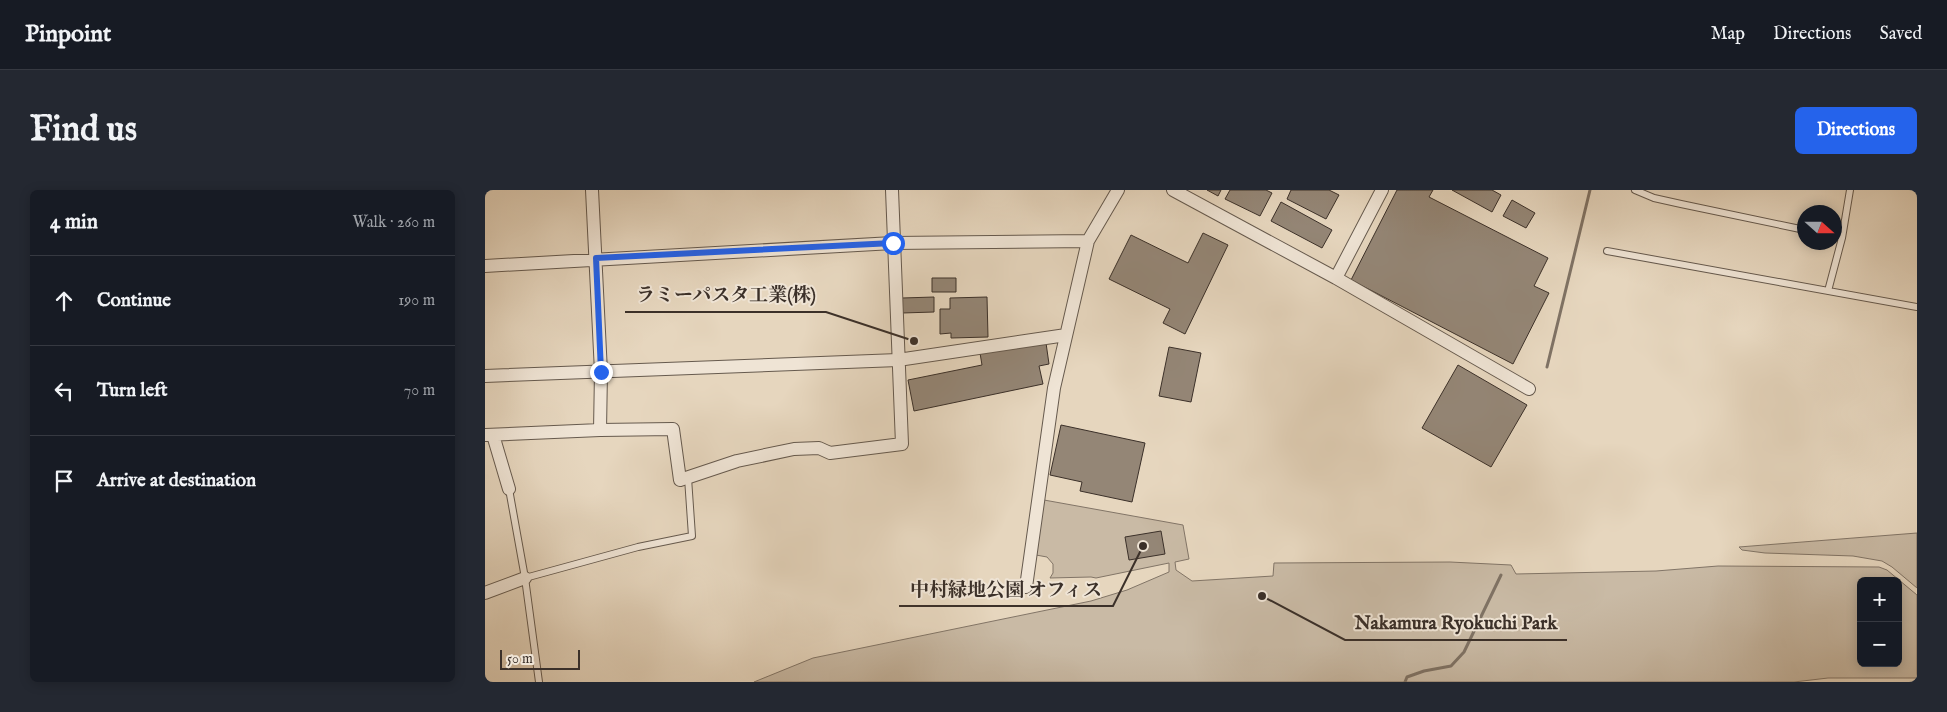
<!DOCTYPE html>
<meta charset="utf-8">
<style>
body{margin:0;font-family:"IM FELL English","Noto Serif JP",serif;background:#242831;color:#f1f3f6}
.controls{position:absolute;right:15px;bottom:15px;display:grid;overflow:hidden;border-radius:8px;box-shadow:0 2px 12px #0003}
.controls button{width:45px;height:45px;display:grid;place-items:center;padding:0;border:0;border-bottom:1px solid #363941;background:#171b24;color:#f1f3f6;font:25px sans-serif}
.compass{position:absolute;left:1312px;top:15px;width:45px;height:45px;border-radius:50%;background:#171b24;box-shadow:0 2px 12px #0003;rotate:111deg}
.scale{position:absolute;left:15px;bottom:12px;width:80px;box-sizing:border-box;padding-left:5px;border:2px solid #3b3029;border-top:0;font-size:14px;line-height:18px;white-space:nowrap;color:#3b3029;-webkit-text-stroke:4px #efe4d5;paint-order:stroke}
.stop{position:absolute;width:15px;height:15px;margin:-11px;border:4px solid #2563eb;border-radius:50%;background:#fff}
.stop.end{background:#2563eb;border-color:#fff;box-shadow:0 1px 5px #0008}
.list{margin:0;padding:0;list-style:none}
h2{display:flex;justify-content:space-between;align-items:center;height:65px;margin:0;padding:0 20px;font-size:21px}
h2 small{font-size:16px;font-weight:400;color:#9ea1a6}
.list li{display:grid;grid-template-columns:32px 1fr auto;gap:15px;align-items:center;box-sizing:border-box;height:90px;padding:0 20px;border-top:1px solid #363941}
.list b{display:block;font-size:19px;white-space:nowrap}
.list em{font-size:16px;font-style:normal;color:#9ea1a6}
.icon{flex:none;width:28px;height:28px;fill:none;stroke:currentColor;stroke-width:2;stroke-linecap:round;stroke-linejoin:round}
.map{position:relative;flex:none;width:1432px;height:492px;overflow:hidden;border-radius:8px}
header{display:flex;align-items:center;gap:30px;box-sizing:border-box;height:70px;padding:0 25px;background:#171b24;border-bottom:1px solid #363941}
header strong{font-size:24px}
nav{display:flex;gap:28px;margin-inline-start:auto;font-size:18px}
.intro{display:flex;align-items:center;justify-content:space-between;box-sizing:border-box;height:120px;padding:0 30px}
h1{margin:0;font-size:35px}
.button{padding:12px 22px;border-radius:8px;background:#2563eb;color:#fff;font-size:18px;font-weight:700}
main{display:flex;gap:30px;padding:0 30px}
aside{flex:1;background:#171b24;border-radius:8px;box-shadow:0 2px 12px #0003}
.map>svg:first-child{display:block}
.green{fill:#c9baa5;stroke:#827567;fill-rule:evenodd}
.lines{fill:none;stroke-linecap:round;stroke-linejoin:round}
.stream{stroke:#7f7264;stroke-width:3}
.building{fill:#948676;stroke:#3b3029}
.lane-casing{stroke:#665a4e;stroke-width:8}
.street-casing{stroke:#665a4e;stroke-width:14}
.lane{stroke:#efe4d5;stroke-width:6}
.street{stroke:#efe4d5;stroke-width:12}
.route{stroke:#2563eb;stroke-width:6}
.leader{fill:none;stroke:#3b3029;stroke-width:2}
.callout-dot{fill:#3b3029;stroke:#efe4d5;stroke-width:2}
.callout-label{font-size:19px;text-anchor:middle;font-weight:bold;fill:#3b3029;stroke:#efe4d5;stroke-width:4;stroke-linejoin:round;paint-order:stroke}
</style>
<header>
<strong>Pinpoint</strong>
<nav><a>Map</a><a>Directions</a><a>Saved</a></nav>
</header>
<div class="intro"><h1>Find us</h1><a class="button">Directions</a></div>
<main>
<aside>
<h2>4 min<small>Walk · 260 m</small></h2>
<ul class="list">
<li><svg class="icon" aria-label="ahead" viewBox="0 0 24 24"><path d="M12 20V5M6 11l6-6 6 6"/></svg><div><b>Continue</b></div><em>190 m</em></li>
<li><svg class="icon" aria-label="left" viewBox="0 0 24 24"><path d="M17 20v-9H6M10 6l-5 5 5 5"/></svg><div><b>Turn left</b></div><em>70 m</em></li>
<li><svg class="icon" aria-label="arrive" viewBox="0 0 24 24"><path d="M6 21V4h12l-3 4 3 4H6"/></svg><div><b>Arrive at destination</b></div></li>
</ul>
</aside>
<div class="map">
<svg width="1432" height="492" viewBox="0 0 1432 492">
<rect width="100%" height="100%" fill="#e6d6be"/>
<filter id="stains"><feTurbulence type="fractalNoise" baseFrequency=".004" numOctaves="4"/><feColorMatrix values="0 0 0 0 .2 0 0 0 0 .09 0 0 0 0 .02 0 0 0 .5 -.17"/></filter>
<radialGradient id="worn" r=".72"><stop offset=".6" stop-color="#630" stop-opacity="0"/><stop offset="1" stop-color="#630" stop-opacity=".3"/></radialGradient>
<!-- green -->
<path class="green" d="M559,310L698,335L704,369L690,372L691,380L707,391L788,386L789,373L965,372L1026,375L1031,384L1171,381L1233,376L1394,377L1402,380L1432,405V488H1343L1309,492H269L328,468L606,411L642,400L684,382V373L611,388L606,387L565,388L568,383V374L562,367L551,365ZM1376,391H1413V473H1376Z
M1432,343V398L1407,377L1397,371L1368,366L1280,363L1257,360L1254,357Z"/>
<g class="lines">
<!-- stream -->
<path class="stream" d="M1062,177L1105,0
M920,492L922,487L939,481L966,476L979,462L1016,385"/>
</g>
<!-- building -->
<path class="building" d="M722,0H736L733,6Z
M745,0H781L787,3L775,26L740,9Z
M806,0H844L854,5L841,29L802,9Z
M912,0H948L944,7L1063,68L1049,96L1064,103L1028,174L866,90Z
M967,0H1007L1016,5L1007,22Z
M1027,10L1050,23L1041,38L1018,26Z
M796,12L847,40L837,58L786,31Z
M718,43L743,55L700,144L678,133L685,119L624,89L646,45L703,73Z
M447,88H471V102H447Z
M449,107V122L417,123V108Z
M502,107L503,147L466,148V143L455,144V119H465V108Z
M561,153L564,174L554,176L558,194L429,221L423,190L497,175L495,163Z
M684,157L716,163L706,212L674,206Z
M973,175L1042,215L1006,277L937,238Z
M576,235L660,253L647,312L595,301L597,292L565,285Z
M676,341L680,364L644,370L640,347Z"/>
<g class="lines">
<defs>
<path id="lane" d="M1150,0L1169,8L1196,14L1320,40
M1350,46L1357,48
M1122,61L1432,117
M1343,101L1357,48L1365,0
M24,299L40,388L54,492
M40,388L153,357L207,346L203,288"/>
<path id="street" d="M107,0L116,182L115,240
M688,0L851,88L1044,199
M0,76L408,53L603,51
M851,88L897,0
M0,186L413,170L581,145
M0,245L115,240L188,239L195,290L252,271L309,259L334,258L345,263L417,254L407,0
M8,245L24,299
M541,397L569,198L603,51L633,0
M0,403L40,388"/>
</defs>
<!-- lane casing -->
<use href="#lane" class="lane-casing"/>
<!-- street casing -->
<use href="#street" class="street-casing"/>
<!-- lane -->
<use href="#lane" class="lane"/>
<!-- street -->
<use href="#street" class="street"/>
</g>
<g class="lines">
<!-- route -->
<path class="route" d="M116,182L111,68L408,53"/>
</g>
<!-- callouts -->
<path class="leader" d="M429 151L341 122H140M658 356L628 416H414M777 406L860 450H1082"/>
<g class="callout-dot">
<circle cx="429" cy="151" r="5"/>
<circle cx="658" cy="356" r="5"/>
<circle cx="777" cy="406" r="5"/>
</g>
<g class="callout-label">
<text x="241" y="111">ラミーパスタ工業(株)</text>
<text x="521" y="406">中村緑地公園 オフィス</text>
<text x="971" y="439">Nakamura Ryokuchi Park</text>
</g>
<rect width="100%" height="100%" filter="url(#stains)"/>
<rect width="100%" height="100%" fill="url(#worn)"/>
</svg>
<div class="controls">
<button>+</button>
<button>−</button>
</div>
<svg class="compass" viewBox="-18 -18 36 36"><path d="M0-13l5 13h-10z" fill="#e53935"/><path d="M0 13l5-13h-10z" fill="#9ea1a6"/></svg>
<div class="scale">50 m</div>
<div class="stop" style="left:408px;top:53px"></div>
<div class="stop end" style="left:116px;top:182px"></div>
</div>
</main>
